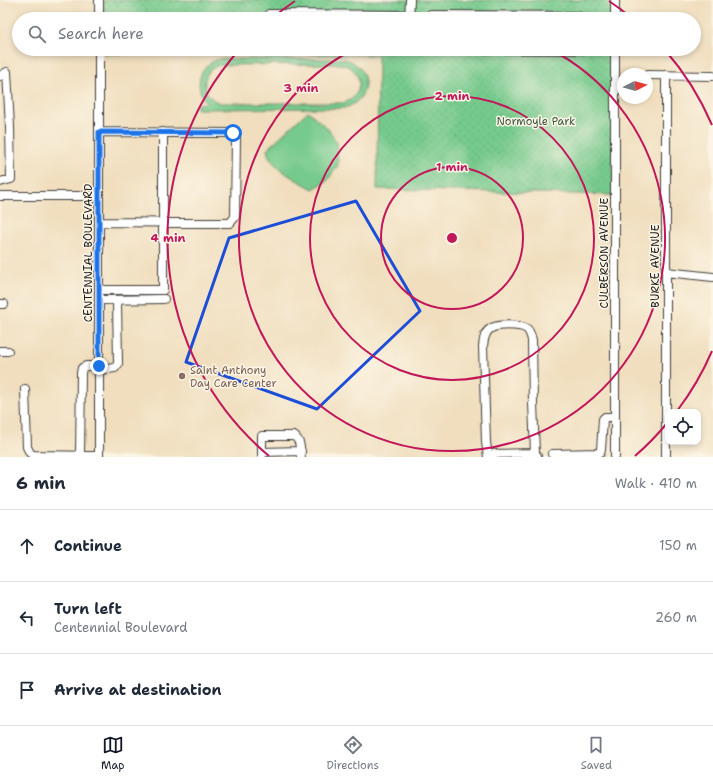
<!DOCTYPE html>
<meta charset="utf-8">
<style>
body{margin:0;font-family:"Shantell Sans",sans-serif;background:#f6f6f7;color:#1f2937}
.controls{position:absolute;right:12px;bottom:12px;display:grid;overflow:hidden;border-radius:8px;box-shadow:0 2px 6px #0003}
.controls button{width:36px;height:36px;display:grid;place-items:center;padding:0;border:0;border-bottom:1px solid #e0e1e3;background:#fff;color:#1f2937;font:20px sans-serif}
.compass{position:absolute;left:617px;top:68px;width:36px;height:36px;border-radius:50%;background:#fff;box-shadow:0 2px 6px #0003;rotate:84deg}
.stop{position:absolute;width:12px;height:12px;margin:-9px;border:3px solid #1a73e8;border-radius:50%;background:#fff}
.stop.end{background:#1a73e8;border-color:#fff;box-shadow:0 1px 4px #0008}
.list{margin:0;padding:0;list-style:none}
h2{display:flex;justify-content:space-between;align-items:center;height:52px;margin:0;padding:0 16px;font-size:17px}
h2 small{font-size:13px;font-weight:400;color:#747a83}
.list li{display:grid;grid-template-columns:26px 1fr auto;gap:12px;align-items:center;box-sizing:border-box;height:72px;padding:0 16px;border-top:1px solid #e0e1e3}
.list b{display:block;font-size:15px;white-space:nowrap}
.list p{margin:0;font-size:13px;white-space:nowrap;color:#747a83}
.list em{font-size:13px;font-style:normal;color:#747a83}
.icon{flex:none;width:22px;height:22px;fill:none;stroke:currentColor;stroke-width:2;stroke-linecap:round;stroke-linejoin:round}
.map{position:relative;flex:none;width:713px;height:457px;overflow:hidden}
.search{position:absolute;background:#fff;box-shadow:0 2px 6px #0003;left:12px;right:12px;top:12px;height:44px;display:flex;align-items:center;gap:10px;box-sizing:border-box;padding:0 14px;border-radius:22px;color:#747a83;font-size:15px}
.sheet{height:268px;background:#fff}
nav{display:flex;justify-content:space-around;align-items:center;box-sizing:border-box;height:56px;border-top:1px solid #e0e1e3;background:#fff;font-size:11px;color:#747a83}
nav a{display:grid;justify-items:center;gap:2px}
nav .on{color:#111827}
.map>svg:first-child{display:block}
.grass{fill:#76ca8d;stroke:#497354;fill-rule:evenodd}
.park{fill:url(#park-dots);stroke:#497354}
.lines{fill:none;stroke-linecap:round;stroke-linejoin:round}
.minor-casing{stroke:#3c3934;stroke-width:10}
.minor{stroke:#fff;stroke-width:8}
.route{stroke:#1a73e8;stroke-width:5}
.marked{fill:none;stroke:#1d4ed8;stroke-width:3;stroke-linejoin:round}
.ring{fill:none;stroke:#c2185b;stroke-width:2}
.education-dot{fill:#8d6e63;stroke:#fcf5e5;stroke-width:1.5}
.labels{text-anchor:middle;stroke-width:3;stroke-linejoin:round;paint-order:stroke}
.park-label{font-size:11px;fill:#3c5944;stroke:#fcf5e5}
.street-label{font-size:11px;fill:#1c1c1c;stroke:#fcf5e5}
.education-label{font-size:11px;fill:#785e54;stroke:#fcf5e5;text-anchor:start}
.centre{fill:#c2185b;stroke:#fcf5e5;stroke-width:2}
.ring-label{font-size:12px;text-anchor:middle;font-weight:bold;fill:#c2185b;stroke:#fcf5e5;stroke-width:3;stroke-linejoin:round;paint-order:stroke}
</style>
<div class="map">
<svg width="713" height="457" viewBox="0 0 713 457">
<defs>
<pattern id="park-dots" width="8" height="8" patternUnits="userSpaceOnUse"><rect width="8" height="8" fill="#76ca8d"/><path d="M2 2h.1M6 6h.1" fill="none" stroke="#66ad79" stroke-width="1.8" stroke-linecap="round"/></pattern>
</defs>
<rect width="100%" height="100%" fill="#fcf5e5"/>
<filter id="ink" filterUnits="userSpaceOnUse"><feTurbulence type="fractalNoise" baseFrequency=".025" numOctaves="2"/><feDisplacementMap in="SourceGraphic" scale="8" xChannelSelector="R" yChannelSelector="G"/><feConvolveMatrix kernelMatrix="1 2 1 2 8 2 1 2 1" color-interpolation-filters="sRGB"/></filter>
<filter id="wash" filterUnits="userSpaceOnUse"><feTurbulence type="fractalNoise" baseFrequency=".012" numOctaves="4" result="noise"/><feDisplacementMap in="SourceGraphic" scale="16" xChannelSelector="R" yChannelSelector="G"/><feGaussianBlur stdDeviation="0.9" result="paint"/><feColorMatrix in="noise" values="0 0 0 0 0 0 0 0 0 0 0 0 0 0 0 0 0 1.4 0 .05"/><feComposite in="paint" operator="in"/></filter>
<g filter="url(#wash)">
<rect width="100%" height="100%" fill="#f0debe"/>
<!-- grass -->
<path class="grass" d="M220,59H344C372,65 372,101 344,108L197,109V104L207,103C193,88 198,64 220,59ZM340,64C363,66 366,97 343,103H221C200,98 199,70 220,65Z
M308,111L329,130L337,143L338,165L327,181L313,189C299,181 268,167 267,149Z"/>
<!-- park -->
<path class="park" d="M104,0H612V19H104Z
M104,49H612L613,195L377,189L378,55L104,54Z"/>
</g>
<g filter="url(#ink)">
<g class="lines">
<defs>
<path id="minor" d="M99,19V0
M269,19V14L409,15
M409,19L410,0
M431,19V15L578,16V19
M615,19V0
M361,49H409
M409,49L615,50
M615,49V457
M647,75L713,76
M666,75V457
M0,76L7,72L10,127L11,179L0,182
M0,196H99
M99,222L230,223L235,217L236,138L233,133L99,132
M666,272L713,277
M99,290H163V132
M99,300L164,299
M0,304H4
M0,351H8
M99,370L115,368L118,364L117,300
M25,389L27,447L30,453L33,455L99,456
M262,452V436H294C301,441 300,449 301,457
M552,454L600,453L601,450L603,419L605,417H615
M80,456L81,373L82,368L86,366H99
M262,456V452L301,451
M99,457V49
M488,457L486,442L483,346C484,340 484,333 490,329C496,324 520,324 527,329C530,332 531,336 532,340L533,403L535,453
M488,457L493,454L531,453H535L537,456"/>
</defs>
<!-- minor casing -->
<use href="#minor" class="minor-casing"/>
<!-- minor -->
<use href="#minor" class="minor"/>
</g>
</g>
<g class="lines" filter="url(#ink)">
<!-- route -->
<path class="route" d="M99,366V132L233,133"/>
</g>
<!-- marked area -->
<path class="marked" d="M356,201L420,311L317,409L186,362L229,238Z"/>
<!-- distance rings -->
<g class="ring">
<circle cx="452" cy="238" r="71"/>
<circle cx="452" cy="238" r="142"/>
<path d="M550 49A213 213 0 1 1 354 49"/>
<path d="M712 351A284 284 0 0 1 677 411M668 422A284 284 0 0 1 635 456M269 456A284 284 0 0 1 239 50M271 19A284 284 0 0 1 295 1M609 1A284 284 0 0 1 633 19M665 50A284 284 0 0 1 712 125"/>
</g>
<!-- markers -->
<circle class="education-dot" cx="182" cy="376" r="4"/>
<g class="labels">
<!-- park labels -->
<g class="park-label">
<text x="536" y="125">Normoyle Park</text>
</g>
<!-- street labels -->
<g class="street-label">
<text transform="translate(88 253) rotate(-90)" y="4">CENTENNIAL BOULEVARD</text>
<text transform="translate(604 253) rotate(-90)" y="4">CULBERSON AVENUE</text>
<text transform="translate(655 266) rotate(-90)" y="4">BURKE AVENUE</text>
</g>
<!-- education labels -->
<g class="education-label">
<text x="190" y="374">Saint Anthony<tspan x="190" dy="13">Day Care Center</tspan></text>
</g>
</g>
<circle cx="452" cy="238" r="6" class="centre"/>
<g class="ring-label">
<text x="301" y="92">3 min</text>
<text x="452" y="100">2 min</text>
<text x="452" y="171">1 min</text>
<text x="168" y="242">4 min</text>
</g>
</svg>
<div class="controls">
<button><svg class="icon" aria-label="locate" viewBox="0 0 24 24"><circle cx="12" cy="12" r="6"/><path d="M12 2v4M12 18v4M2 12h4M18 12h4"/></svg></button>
</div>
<svg class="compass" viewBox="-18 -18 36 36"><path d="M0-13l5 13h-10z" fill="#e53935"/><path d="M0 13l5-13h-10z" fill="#747a83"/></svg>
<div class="stop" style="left:233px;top:133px"></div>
<div class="stop end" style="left:99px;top:366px"></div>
<div class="search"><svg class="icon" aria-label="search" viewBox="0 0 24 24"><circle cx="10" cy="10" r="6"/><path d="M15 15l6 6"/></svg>Search here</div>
</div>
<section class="sheet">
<h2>6 min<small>Walk · 410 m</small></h2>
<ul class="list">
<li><svg class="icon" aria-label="ahead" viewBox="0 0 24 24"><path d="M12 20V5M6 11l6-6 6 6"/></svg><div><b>Continue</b></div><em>150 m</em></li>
<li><svg class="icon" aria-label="left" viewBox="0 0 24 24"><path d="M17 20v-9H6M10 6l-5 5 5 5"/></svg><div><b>Turn left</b><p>Centennial Boulevard</p></div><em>260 m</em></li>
<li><svg class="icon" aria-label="arrive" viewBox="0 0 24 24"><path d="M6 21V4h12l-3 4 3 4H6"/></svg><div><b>Arrive at destination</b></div></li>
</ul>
</section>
<nav>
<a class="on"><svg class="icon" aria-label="map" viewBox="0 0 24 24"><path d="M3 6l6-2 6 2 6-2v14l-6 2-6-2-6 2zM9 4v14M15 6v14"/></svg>Map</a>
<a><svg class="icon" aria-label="directions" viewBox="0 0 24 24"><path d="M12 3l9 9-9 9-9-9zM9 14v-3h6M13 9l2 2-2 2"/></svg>Directions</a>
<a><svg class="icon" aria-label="saved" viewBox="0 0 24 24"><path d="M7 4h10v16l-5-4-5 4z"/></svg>Saved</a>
</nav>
